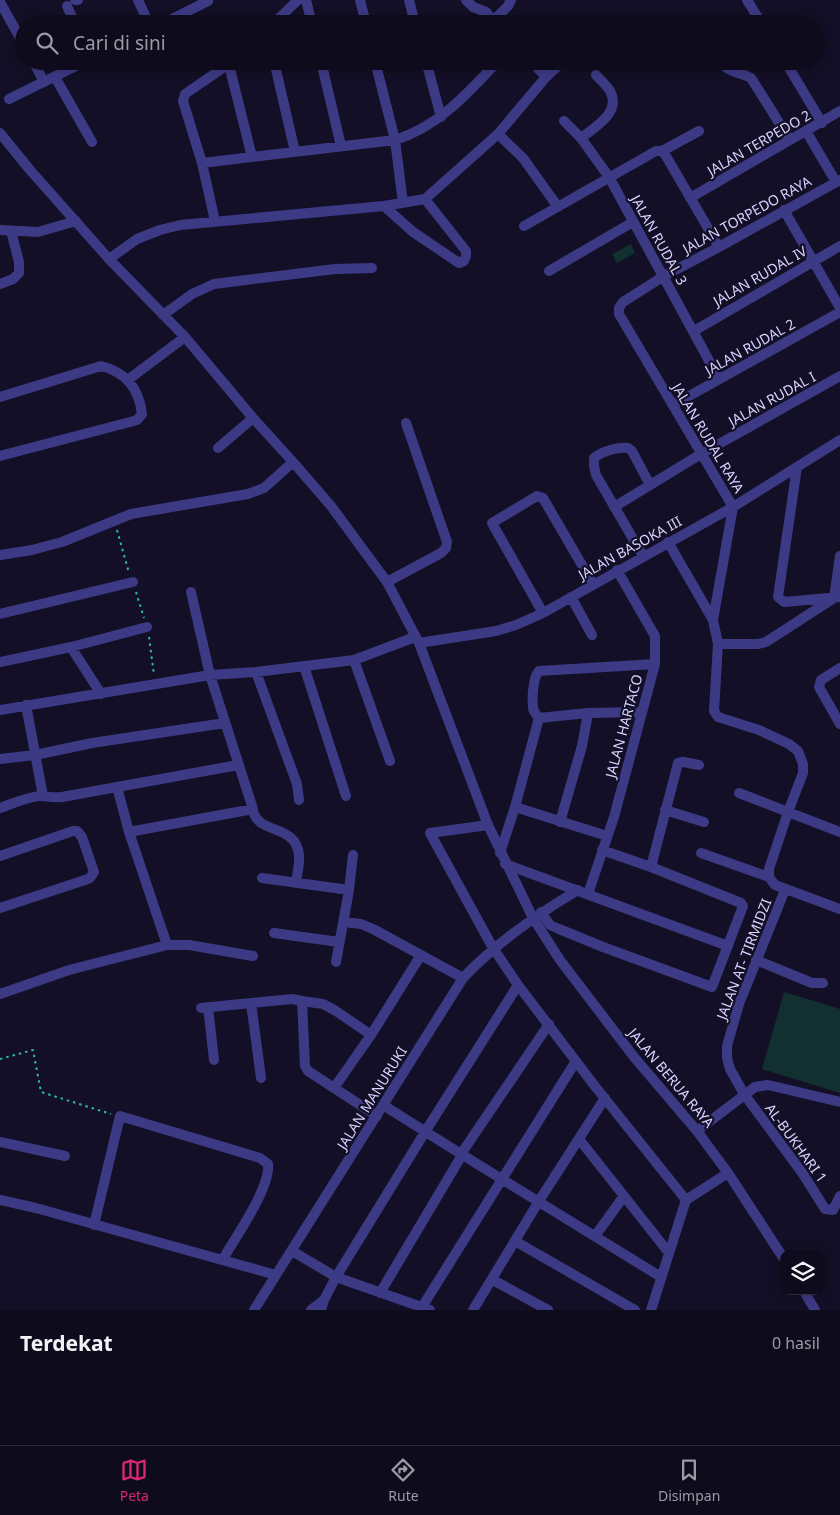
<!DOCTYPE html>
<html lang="id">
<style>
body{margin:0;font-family:"Noto Sans",sans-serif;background:#171425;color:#f1f3f6}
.controls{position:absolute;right:15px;bottom:15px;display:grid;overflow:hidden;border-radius:10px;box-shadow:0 2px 12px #0003}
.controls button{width:45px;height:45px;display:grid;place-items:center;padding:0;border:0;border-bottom:1px solid #2e2b3b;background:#0e0b1c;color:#f1f3f6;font:25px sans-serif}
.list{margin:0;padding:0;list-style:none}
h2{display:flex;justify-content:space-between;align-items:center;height:65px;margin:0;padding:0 20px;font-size:21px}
h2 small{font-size:16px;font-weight:400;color:#9b9ba3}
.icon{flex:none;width:28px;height:28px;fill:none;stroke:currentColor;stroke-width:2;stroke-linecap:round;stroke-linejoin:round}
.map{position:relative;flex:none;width:840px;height:1310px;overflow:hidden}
.search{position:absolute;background:#0e0b1c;box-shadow:0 2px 12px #0003;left:15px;right:15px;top:15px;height:55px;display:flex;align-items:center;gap:12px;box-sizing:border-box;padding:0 18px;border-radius:28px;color:#9b9ba3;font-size:19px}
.sheet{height:135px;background:#0e0b1c}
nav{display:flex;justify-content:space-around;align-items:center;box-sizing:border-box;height:70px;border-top:1px solid #2e2b3b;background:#0e0b1c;font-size:14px;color:#9b9ba3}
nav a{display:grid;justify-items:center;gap:2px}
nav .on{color:#db2777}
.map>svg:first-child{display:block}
.green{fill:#12302f}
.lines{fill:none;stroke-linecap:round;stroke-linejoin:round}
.path{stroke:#2fb8b0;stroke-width:2;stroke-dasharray:2.5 4;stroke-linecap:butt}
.minor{stroke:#3d3a85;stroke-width:10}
.labels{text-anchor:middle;stroke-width:4.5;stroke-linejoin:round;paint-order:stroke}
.street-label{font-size:14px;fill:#d9d4ff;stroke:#130f26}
</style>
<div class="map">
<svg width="840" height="1310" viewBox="0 0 840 1310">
<rect width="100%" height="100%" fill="#130f26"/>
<!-- green -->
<path class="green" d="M631,244L635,253L617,263L612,254Z
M784,992L840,1009V1093L762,1069Z"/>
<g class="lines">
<!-- path -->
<path class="path" d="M538,18L544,24
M580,61L588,69
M117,530L129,573
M136,592L144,618
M149,637L154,675
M0,1059L33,1050L41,1092L111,1114"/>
<!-- minor -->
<path class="minor" d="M75,0H78
M138,0L149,24
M306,0L312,24
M360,0L366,24
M409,0L415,24
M466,0L473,7L486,12L496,24
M747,0L762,24
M0,2L24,45
M67,6L75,24
M494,20L508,6L511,0
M162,24L208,1
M273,24L298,0
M33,61L44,82
M274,61L295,152
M321,61L341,146
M375,61L395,140L403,203
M426,61L441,117
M531,61L546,77
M720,61C728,73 740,72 751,78L790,140
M785,61L822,123
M229,65L252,157
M55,77L92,142
M9,99L86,61
M564,121L581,138L609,177L719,379
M806,131L836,182
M0,133L30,170L109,259L185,337L253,418L293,462L331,506L387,582L419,643L488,825L533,918L560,960L634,1057L697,1131L728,1173L784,1259
M498,134L523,158L558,207
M581,138C595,127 620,113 611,93C609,87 600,80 596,75
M662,151L666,156L719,247
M202,163L395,140C438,127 468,93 498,61
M690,198L840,111
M384,206L413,232L459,263L464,261L466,256V251L425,199
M784,210L840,308
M215,221L202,163L183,101L185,94L233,61
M524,226L656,151H662L699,131
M0,230L38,232L76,221
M109,259L137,239L160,230L180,225L384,206L425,199L498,134L546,77L562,62
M549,271L633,222
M0,284L13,279L19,273V262L11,231
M163,315L192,294L214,284L335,269L372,268
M694,331L840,246
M129,379L185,337
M0,397L101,366C126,372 139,388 142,414L137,420L130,422L0,456
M673,405L840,312
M218,448L253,418
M797,467L778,597L784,602L840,597
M614,507L701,454L840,376
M668,542L713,620L718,644L714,711L718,717L759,730L789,744L798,751L803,764V773L788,812L769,869V877L775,885L840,909
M0,555L32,550L62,542L131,514L248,494L264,488L293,462
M643,556L596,475L594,466V458C602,451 618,447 628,448L632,451L650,485
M387,582L441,553L446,548L447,542L406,423
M571,597L592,635
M543,613L492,523L537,496L543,498L593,584
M0,614L133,582
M713,620L733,507L619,314V308L623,302L664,276L719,247L840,180
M419,643L496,631L516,625L543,613L733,507L840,440
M718,644H758L766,642L834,598L840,556
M71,647L101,694
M354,660L390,761
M0,662L71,647L147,627
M304,666L346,796
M840,668L821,680L819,687L840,724
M256,672L297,784L299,800
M26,705L43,796
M0,710L210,675L256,672L354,660L415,637
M539,718C536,714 533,712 533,707C532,699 533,676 539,671L655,664
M539,718L588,713L642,712
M0,759L35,755L92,743L225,723
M117,787L129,832
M739,793L840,832
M515,807L607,836
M0,808C11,804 32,795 43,796C50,797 55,798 62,797L238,765
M665,810L704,822
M254,814C262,834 296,825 299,855C300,863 297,874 296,883
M560,822L582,746L588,713
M488,825L430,833L493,948L518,985L594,1085L686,1200
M500,853L515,807L539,718
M701,853L769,877
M0,856L73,831H77L82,837L94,872L90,878L85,880L0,908
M505,864L728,946
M651,867L678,763L683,762L699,765
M262,878L349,890
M785,890L739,1004L727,1046V1058L730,1069L744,1094L803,1174L825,1209L833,1210L840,1196
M588,894L614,817L655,664V636L617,570
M541,912L550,925L559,929L603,947L712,987L743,906L741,903L651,867L602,850
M344,922L361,924L373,929L463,978
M274,933L339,942
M167,945H189L253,956
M756,960L812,983H823
M336,962L349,890L353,855
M0,994L69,970L167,945L129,832L253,809L210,675L191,592
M302,1001L323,1004L336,1011L371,1035
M208,1007L214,1060
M201,1008L251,1003
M261,1078L251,1003L292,999L302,1001L305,1066L308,1071L377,1116
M334,1088L371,1035L421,955
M383,1105L461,1154L661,1277
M697,1131L755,1087L768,1085L840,1102
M579,1139L669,1253
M0,1142L65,1156
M461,1154L549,1024
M0,1200L36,1208L276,1275
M94,1225L120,1116L260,1158L268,1164C271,1187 235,1238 223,1259
M595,1236L624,1196
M515,1241L635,1310
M292,1251L336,1277L430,1310
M493,1280L548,1310
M804,1291L815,1310
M380,1293L462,1155
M422,1307L576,1061
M254,1310L463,978C497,942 536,915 578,890
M311,1310L324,1300
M321,1310L324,1300L336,1277L425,1132L518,985
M473,1310L539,1201L605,1098
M651,1310L686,1200L728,1173"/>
</g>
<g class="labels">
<!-- street labels -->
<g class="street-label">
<text transform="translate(759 143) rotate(-30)" y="5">JALAN TERPEDO 2</text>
<text transform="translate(747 215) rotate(-29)" y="5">JALAN TORPEDO RAYA</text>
<text transform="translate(659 240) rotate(61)" y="5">JALAN RUDAL 3</text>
<text transform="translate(760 276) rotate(-30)" y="5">JALAN RUDAL IV</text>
<text transform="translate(750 347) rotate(-29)" y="5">JALAN RUDAL 2</text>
<text transform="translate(772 399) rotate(-29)" y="5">JALAN RUDAL I</text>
<text transform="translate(708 438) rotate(59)" y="5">JALAN RUDAL RAYA</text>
<text transform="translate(630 548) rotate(-29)" y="5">JALAN BASOKA III</text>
<text transform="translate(624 726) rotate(-75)" y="5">JALAN HARTACO</text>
<text transform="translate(744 959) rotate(-69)" y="5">JALAN AT- TIRMIDZI</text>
<text transform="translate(671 1078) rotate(50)" y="5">JALAN BERUA RAYA</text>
<text transform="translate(372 1098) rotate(-58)" y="5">JALAN MANURUKI</text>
<text transform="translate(796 1143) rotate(54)" y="5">AL-BUKHARI 1</text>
</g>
</g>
</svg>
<div class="controls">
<button><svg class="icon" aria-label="layers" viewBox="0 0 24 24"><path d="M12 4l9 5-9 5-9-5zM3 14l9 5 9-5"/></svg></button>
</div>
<div class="search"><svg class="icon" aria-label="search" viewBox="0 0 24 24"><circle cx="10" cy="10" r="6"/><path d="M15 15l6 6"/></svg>Cari di sini</div>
</div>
<section class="sheet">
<h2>Terdekat<small>0 hasil</small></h2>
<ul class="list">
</ul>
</section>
<nav>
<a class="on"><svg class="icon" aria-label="map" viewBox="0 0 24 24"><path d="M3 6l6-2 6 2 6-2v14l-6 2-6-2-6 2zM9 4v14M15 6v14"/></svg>Peta</a>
<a><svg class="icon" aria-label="directions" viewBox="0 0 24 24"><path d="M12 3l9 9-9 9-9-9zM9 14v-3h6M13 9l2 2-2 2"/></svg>Rute</a>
<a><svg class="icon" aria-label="saved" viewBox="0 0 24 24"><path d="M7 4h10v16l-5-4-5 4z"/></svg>Disimpan</a>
</nav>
